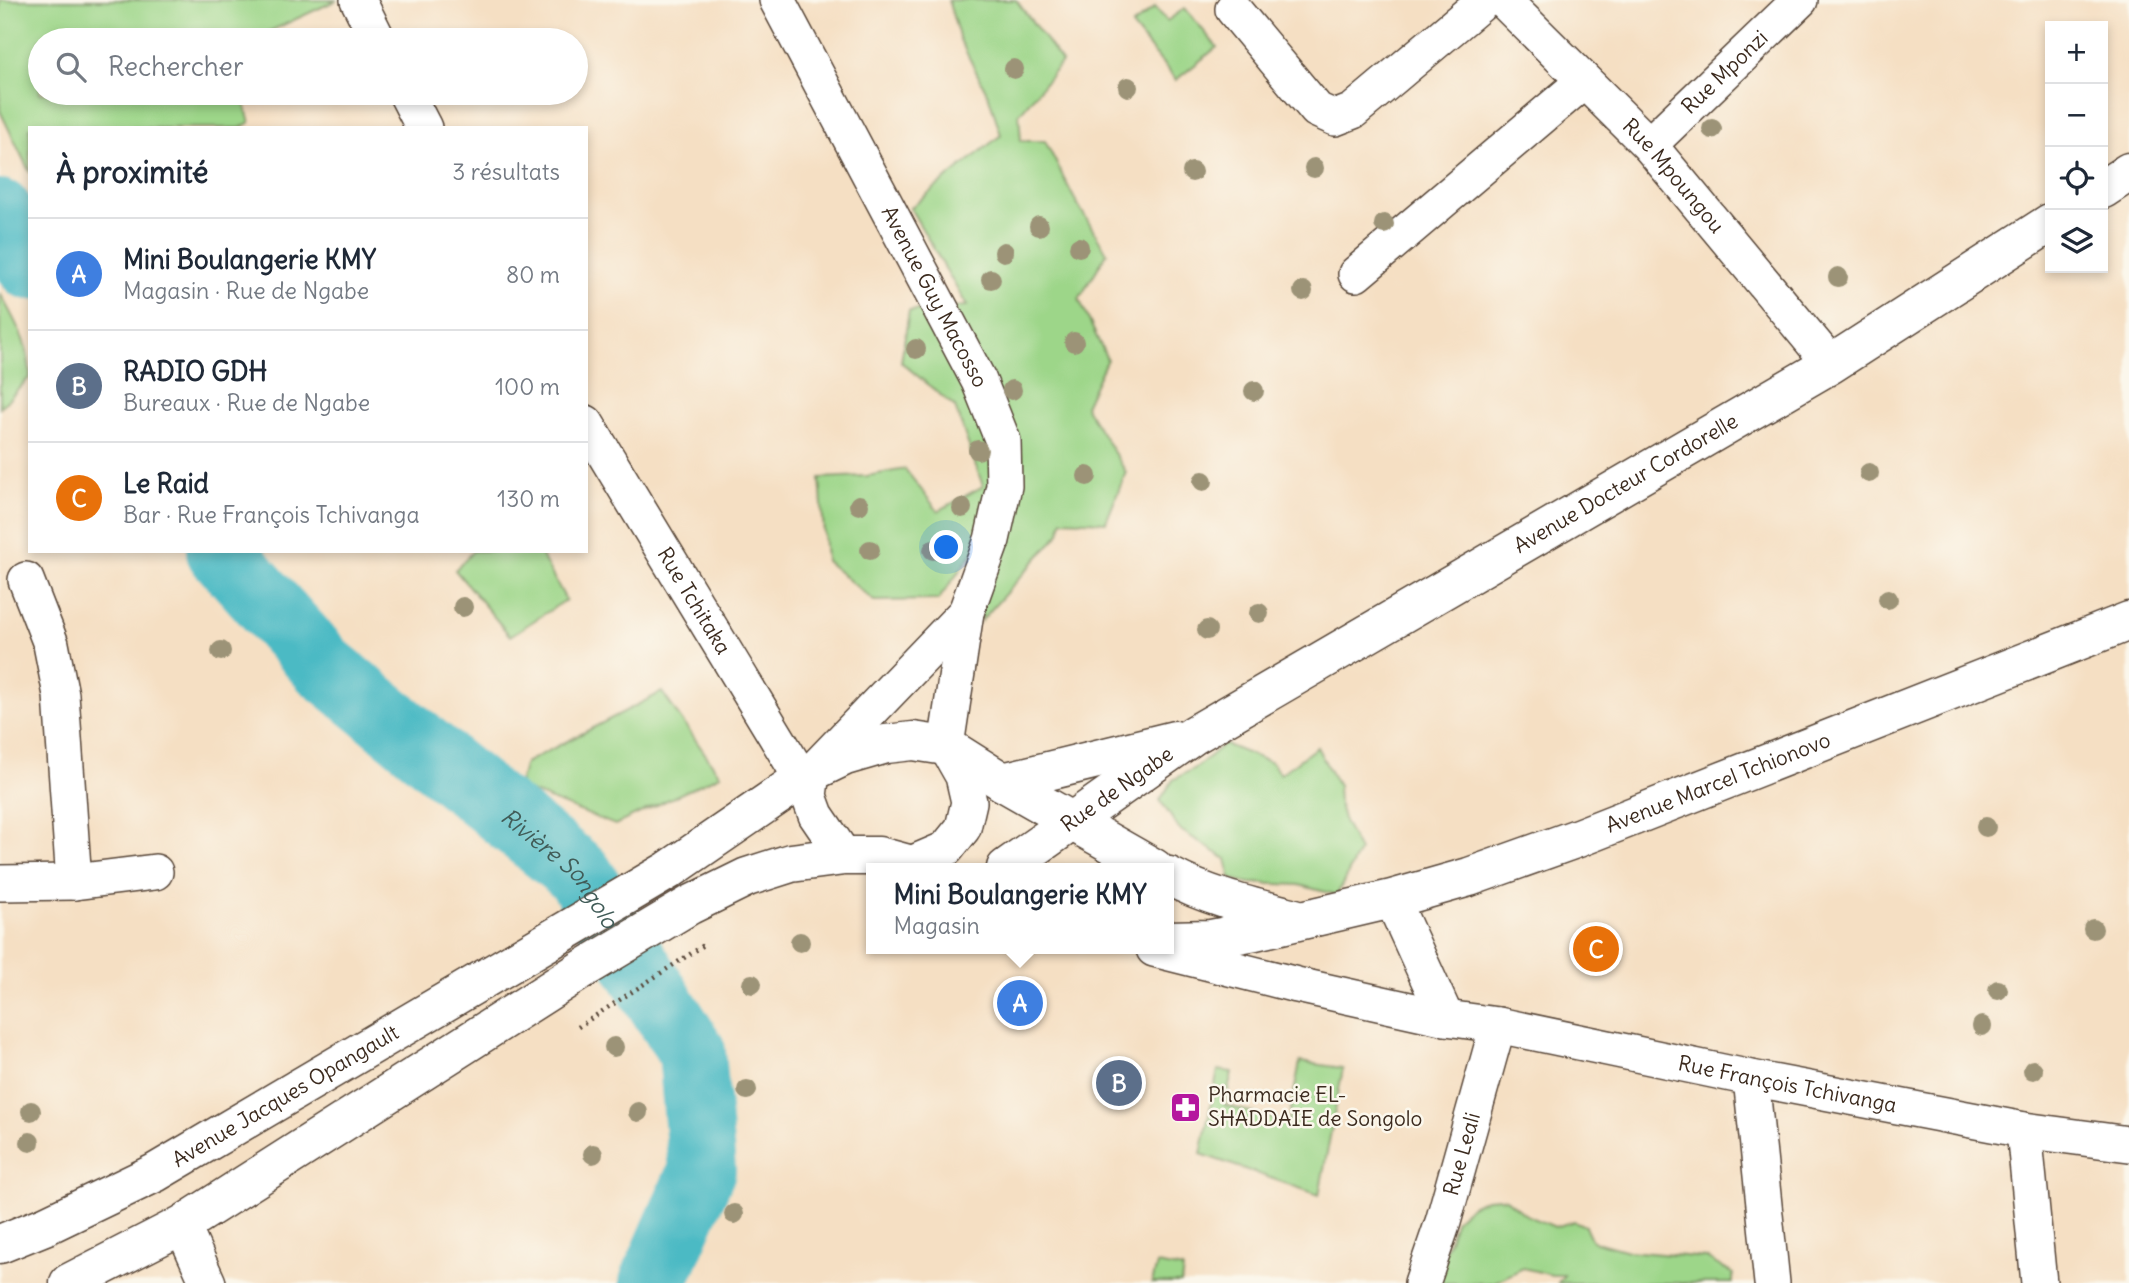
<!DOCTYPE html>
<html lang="fr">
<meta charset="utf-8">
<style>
body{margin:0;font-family:Delius,sans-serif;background:#f6f6f7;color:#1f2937}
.controls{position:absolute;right:21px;top:21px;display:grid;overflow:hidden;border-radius:0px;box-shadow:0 4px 10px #0003}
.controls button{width:63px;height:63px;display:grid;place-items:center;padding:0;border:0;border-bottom:2px solid #e0e1e3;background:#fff;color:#1f2937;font:35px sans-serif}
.you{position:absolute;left:947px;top:548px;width:24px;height:24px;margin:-18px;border:5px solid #fff;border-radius:50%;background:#1a73e8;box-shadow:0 0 0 10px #1a73e833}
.badge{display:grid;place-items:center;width:46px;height:46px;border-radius:50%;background:#b5179e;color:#fff;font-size:23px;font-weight:700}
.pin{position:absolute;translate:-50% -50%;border:4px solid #fff;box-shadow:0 2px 7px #0006}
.popup{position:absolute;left:866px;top:863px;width:308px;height:91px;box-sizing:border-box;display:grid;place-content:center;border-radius:0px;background:#fff;filter:drop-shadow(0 2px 5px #0005);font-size:23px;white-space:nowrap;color:#747a83}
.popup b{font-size:26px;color:#1f2937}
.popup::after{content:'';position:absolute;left:50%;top:100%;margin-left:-14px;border:14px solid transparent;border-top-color:#fff}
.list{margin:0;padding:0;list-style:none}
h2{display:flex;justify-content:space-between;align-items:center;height:91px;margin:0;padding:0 28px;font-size:30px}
h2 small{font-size:23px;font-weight:400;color:#747a83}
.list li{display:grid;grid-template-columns:46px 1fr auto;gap:21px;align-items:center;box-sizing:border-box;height:112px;padding:0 28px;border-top:2px solid #e0e1e3}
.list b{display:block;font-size:26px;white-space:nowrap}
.list p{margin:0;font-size:23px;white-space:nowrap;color:#747a83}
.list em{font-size:23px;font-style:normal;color:#747a83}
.icon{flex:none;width:38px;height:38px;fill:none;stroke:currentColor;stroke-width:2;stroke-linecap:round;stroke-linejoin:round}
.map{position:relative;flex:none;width:2129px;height:1283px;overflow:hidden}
.search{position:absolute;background:#fff;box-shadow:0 4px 10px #0003;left:28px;top:28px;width:560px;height:77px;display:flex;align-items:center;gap:18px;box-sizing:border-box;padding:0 24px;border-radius:38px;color:#747a83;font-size:26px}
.panel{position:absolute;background:#fff;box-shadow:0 4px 10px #0003;left:28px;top:126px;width:560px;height:427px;border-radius:0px}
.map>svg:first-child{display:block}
.green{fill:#9dd689;stroke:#6c8054;stroke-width:2}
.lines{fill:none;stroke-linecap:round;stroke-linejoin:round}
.river{stroke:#4cbac4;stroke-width:68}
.minor-casing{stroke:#574537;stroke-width:38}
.tertiary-casing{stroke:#574537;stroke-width:41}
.trunk-casing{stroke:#574537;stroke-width:41}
.path{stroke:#574537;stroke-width:4.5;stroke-dasharray:2 5;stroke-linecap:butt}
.minor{stroke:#fff;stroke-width:35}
.tertiary{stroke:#fff;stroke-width:38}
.trunk{stroke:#fff;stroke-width:38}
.tree{fill:#9c9377}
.labels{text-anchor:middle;stroke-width:5;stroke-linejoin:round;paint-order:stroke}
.street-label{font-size:21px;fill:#3b2a1e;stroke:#fbf7ec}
.poi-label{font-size:21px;fill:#3b2a1e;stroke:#fbf7ec;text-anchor:start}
.water-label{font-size:23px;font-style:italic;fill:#415c58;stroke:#fbf7ec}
</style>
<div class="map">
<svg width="2129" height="1283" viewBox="0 0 2129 1283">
<rect width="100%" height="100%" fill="#fbf7ec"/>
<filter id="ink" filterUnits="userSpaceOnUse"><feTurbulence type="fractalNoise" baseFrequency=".0143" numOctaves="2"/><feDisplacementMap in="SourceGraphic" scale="14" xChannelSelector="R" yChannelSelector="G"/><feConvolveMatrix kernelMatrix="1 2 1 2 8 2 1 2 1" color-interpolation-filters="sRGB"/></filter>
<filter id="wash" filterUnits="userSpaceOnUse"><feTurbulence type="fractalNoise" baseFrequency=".00686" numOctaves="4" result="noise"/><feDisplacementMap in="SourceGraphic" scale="28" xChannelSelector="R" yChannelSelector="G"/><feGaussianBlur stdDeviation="1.57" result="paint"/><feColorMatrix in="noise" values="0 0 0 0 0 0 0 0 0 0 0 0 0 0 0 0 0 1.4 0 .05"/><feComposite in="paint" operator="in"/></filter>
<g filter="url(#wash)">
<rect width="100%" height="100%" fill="#f5dfc3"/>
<!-- green -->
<path class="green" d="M0,0H337L251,40H40V93H241L250,122L240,128H30V173L0,111Z
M948,0H1016L1062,62L1019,114L1021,141H1045L1074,198L1107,253L1079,299L1107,359L1085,406L1126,472L1106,522L1062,520L1060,533L981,621L979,545L938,600L874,601L826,561L820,478L867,476L905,469L938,511L983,486L955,407L901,362L909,311L967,306L910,208L1001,135L989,97L960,40Z
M1155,7L1167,21L1185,8L1217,47L1176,80L1132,26Z
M0,293C15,322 30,344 30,377L0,408Z
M473,551H539L566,600L510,636L455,570Z
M662,692L720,775L615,825L518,787L525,763Z
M1224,744L1272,763L1280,774L1317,747L1338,786L1339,804L1343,819L1359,851L1337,895L1299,885L1249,883L1231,879L1226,859L1179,829L1160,800L1173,780L1198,766Z
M1300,1062L1343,1068L1319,1195L1201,1154L1218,1070L1232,1072L1225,1105L1288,1123Z
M1500,1198L1506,1199L1526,1215L1555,1227L1574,1221L1585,1226L1592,1241L1628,1251L1706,1258L1733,1274V1283H1558L1564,1275H1552L1523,1268L1493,1283H1434L1456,1219L1471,1206L1486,1199Z
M1157,1264L1183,1269L1181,1283H1152Z"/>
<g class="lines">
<!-- river -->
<g class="river">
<path d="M0,213L30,266"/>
<path id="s1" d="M220,551L324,667L579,874L692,1052L702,1170L653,1283"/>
</g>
</g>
</g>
<g filter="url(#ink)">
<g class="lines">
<defs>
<g id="minor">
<path d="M358,0L378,40"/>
<path id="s2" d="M777,0L979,381L1003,441L1004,486L992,540L966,612L946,746L963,776L969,802L963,828L946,849L911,864"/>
<path id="s3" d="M1503,0L1649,145L1831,364"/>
<path d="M1233,9L1317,110L1335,118L1353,111L1485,0"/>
<path d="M406,93L424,128"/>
<path id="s4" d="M1649,145L1800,0"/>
<path d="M1356,274L1584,81"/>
<path id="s5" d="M586,423L802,779"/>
<path d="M26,580L51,644L61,695L74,882"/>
<path d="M844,856L816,815L809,796L812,772L966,612"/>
<path d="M0,883L74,882L155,872"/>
<path d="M1392,899L1446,1018"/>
<path id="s6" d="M1154,949L1297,985L1446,1018L1498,1025L1751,1078L2024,1130L2129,1144"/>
<path d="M1751,1078L1772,1283"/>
<path d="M2024,1130L2039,1283"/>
<path d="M182,1225L208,1283"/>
<path id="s7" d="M1422,1283L1443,1222L1498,1025"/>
</g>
<g id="tertiary">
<path d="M2103,189L2129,172"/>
<path d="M1003,782L1175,740"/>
<path id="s8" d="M1006,868L1194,735L1831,364L2050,223"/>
</g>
<g id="trunk">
<path d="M1169,876C1208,897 1252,907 1295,918"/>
<path id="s9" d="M1169,940L1211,939L1255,931L1392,899L1469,877L1578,838L2129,621"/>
<path id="s10" d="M0,1244L47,1225L155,1173L669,870L812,772L845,756L886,744L913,741L946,746L1003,782L1154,868"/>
<path d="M69,1283L182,1225L583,969L690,905L747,877L791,863L844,856H879L923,868"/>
</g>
</defs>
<!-- minor casing -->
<use href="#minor" class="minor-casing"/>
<!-- tertiary casing -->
<use href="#tertiary" class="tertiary-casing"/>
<!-- trunk casing -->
<use href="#trunk" class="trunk-casing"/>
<!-- path -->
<path class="path" d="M578,1027L704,945"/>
<!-- minor -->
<use href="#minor" class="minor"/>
<!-- tertiary -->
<use href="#tertiary" class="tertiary"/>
<!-- trunk -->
<use href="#trunk" class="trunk"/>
</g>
<!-- trees -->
<g class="tree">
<circle cx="1014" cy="69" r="10"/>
<circle cx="1128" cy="87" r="10"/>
<circle cx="1712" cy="129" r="10"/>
<circle cx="1314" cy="168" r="10"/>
<circle cx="1192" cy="172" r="10"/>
<circle cx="1384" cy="224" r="10"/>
<circle cx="1039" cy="226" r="10"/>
<circle cx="1079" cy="247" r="10"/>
<circle cx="1004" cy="252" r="10"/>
<circle cx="1838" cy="277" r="10"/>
<circle cx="991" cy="279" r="10"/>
<circle cx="1303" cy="291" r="10"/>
<circle cx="1074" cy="342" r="10"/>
<circle cx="916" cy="349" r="10"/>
<circle cx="1012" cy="390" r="10"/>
<circle cx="1254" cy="391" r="10"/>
<circle cx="978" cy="450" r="10"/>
<circle cx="1869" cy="473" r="10"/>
<circle cx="1087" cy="476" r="10"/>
<circle cx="1203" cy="481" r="10"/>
<circle cx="859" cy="505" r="10"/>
<circle cx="962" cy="508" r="10"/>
<circle cx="870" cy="550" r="10"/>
<circle cx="933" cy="550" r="10"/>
<circle cx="1888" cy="599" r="10"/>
<circle cx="463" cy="607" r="10"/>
<circle cx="1259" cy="613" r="10"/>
<circle cx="1207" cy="630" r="10"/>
<circle cx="221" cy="651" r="10"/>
<circle cx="1986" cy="827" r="10"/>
<circle cx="2093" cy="929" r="10"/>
<circle cx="800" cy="942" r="10"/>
<circle cx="752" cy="984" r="10"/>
<circle cx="1998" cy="990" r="10"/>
<circle cx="1982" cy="1026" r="10"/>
<circle cx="614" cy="1047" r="10"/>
<circle cx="2033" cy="1070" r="10"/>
<circle cx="747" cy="1090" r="10"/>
<circle cx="31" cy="1111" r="10"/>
<circle cx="638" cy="1112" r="10"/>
<circle cx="30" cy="1142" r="10"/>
<circle cx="593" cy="1154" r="10"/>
<circle cx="734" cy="1214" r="10"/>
</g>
</g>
<!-- icons -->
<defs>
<symbol id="pharmacy-square" viewBox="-11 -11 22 22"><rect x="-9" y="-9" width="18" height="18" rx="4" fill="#b5179e" stroke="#fbf7ec"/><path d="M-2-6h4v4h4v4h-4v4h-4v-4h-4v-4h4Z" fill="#fff"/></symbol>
</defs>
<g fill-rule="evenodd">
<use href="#pharmacy-square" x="1168" y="1090" width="35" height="35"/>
</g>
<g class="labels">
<!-- street labels -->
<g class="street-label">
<text dy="7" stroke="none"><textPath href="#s4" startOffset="105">Rue Mponzi</textPath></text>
<text dy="7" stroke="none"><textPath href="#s3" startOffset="245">Rue Mpoungou</textPath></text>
<text dy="7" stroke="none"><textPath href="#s2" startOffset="336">Avenue Guy Macosso</textPath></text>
<text dy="7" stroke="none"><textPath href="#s8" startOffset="730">Avenue Docteur Cordorelle</textPath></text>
<text dy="7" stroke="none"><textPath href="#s5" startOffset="208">Rue Tchitaka</textPath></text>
<text dy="7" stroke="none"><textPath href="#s9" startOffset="574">Avenue Marcel Tchionovo</textPath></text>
<text dy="7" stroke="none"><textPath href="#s8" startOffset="136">Rue de Ngabe</textPath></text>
<text dy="7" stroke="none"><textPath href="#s6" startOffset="648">Rue François Tchivanga</textPath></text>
<text dy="7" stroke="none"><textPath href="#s10" startOffset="322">Avenue Jacques Opangault</textPath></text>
<text dy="7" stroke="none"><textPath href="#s7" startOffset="135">Rue Leali</textPath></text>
</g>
<!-- poi labels -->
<g class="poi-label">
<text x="1208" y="1102">Pharmacie EL-<tspan x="1208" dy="24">SHADDAIE de Songolo</tspan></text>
</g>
<!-- water labels -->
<g class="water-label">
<text dy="8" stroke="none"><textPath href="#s1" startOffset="467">Rivière Songolo</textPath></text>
</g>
</g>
</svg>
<div class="controls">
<button>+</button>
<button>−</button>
<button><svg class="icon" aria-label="locate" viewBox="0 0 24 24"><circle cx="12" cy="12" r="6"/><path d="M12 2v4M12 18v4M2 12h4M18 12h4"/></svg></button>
<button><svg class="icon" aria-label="layers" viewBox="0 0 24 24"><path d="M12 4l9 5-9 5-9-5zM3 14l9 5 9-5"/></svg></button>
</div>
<div class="you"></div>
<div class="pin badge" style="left:1020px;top:1003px;background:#3f7fe0">A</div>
<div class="popup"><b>Mini Boulangerie KMY</b>Magasin</div>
<div class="pin badge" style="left:1119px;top:1083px;background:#5c6f8a">B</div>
<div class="pin badge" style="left:1596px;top:949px;background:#e8710a">C</div>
<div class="search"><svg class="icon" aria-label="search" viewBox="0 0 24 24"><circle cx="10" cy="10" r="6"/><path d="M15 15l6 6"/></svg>Rechercher</div>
<section class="panel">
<h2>À proximité<small>3 résultats</small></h2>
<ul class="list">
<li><span class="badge" style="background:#3f7fe0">A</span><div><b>Mini Boulangerie KMY</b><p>Magasin · Rue de Ngabe</p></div><em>80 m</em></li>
<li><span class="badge" style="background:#5c6f8a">B</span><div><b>RADIO GDH</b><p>Bureaux · Rue de Ngabe</p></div><em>100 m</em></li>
<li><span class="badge" style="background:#e8710a">C</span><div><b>Le Raid</b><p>Bar · Rue François Tchivanga</p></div><em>130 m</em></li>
</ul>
</section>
</div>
